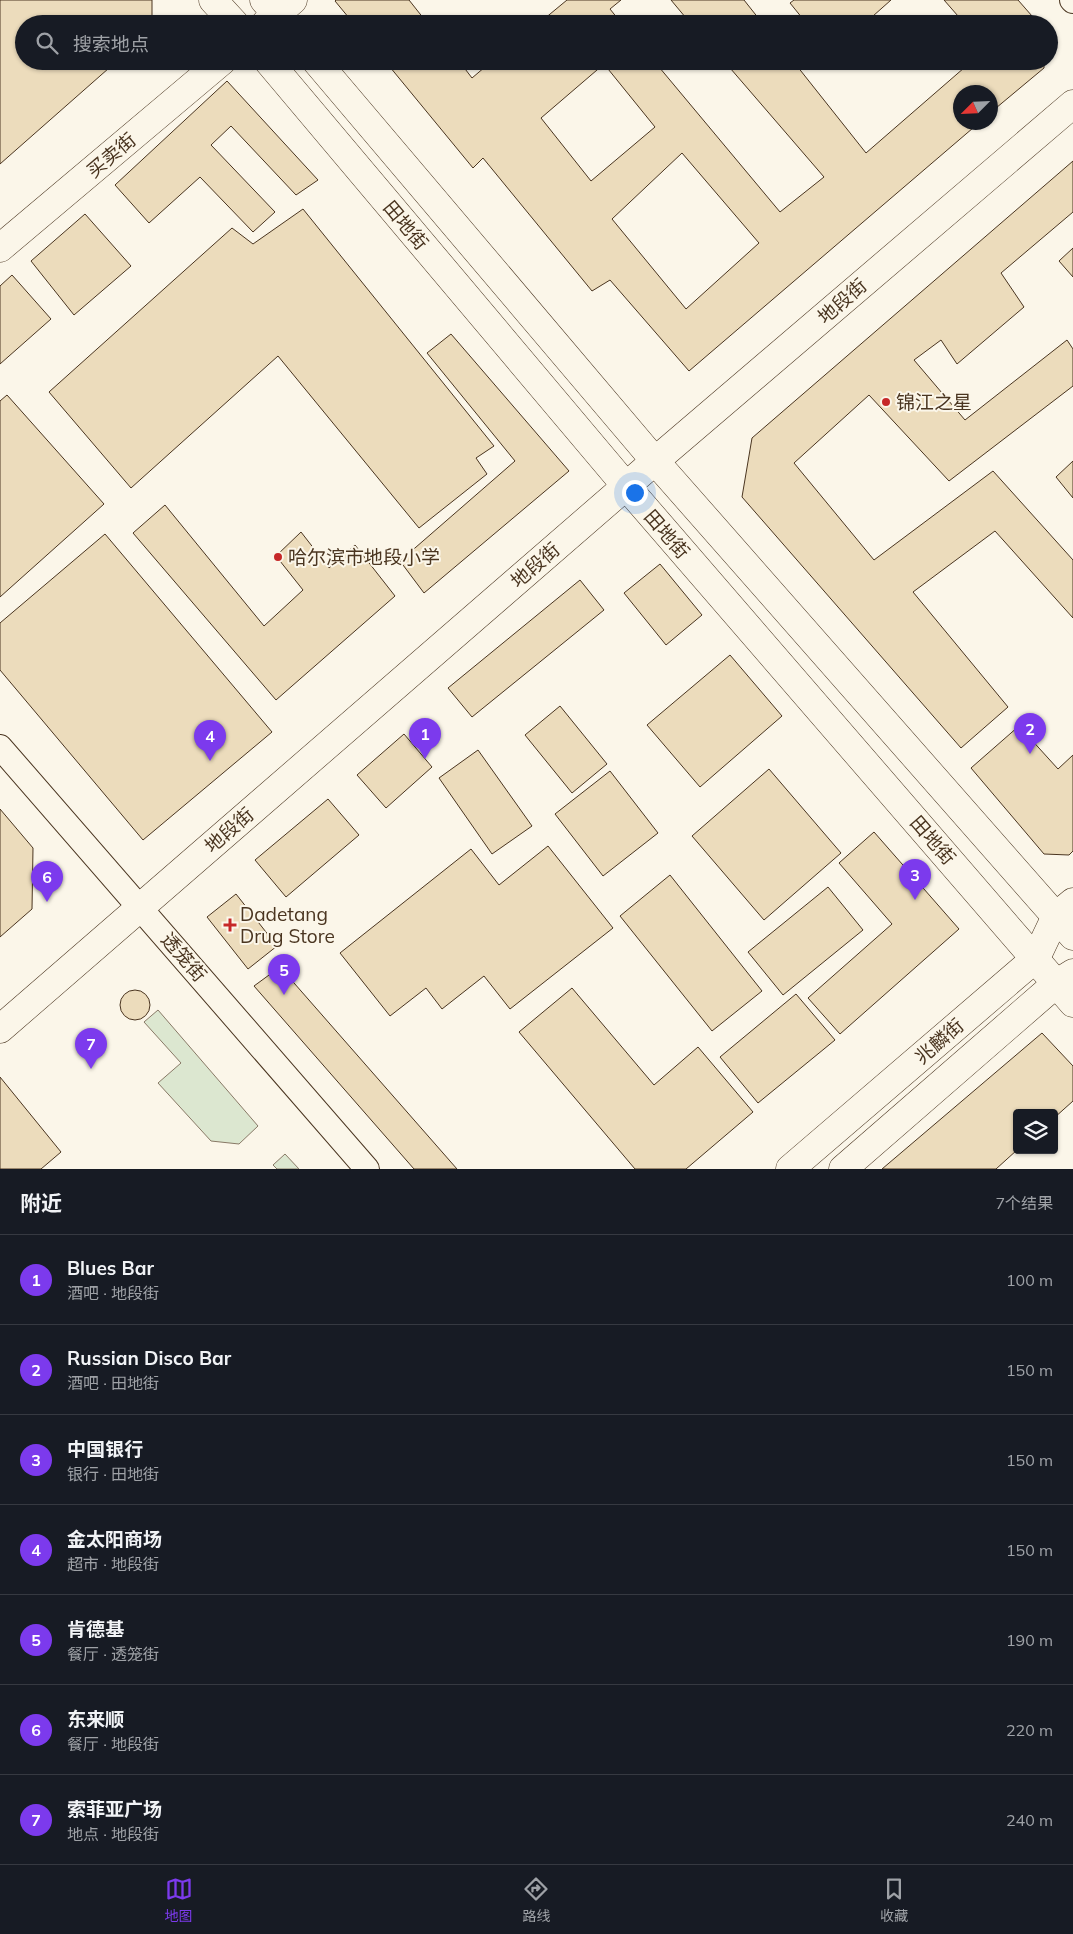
<!DOCTYPE html>
<html lang="zh">
<meta charset="utf-8">
<style>
body{margin:0;font-family:Mulish,"Noto Sans SC",sans-serif;background:#242831;color:#f1f3f6}
.controls{position:absolute;right:15px;bottom:15px;display:grid;overflow:hidden;border-radius:5px;box-shadow:0 1px 4px #0004}
.controls button{width:45px;height:45px;display:grid;place-items:center;padding:0;border:0;border-bottom:1px solid #363941;background:#171b24;color:#f1f3f6;font:25px sans-serif}
.compass{position:absolute;left:953px;top:85px;width:45px;height:45px;border-radius:50%;background:#171b24;box-shadow:0 1px 4px #0004;rotate:246deg}
.you{position:absolute;left:634px;top:492px;width:18px;height:18px;margin:-12px;border:4px solid #fff;border-radius:50%;background:#1a73e8;box-shadow:0 0 0 8px #1a73e833}
.badge{display:grid;place-items:center;width:32px;height:32px;border-radius:50%;background:#7c3aed;color:#fff;font-size:16px;font-weight:700}
.pin{position:absolute;translate:-50% -41px;filter:drop-shadow(0 1px 2px #0008)}
.pin::after{content:'';position:absolute;top:26px;width:18px;height:15px;background:inherit;clip-path:polygon(0 0,100% 0,50% 100%)}
.list{margin:0;padding:0;list-style:none}
h2{display:flex;justify-content:space-between;align-items:center;height:65px;margin:0;padding:0 20px;font-size:21px}
h2 small{font-size:16px;font-weight:400;color:#9ea1a6}
.list li{display:grid;grid-template-columns:32px 1fr auto;gap:15px;align-items:center;box-sizing:border-box;height:90px;padding:0 20px;border-top:1px solid #363941}
.list b{display:block;font-size:19px;white-space:nowrap}
.list p{margin:0;font-size:16px;white-space:nowrap;color:#9ea1a6}
.list em{font-size:16px;font-style:normal;color:#9ea1a6}
.icon{flex:none;width:28px;height:28px;fill:none;stroke:currentColor;stroke-width:2;stroke-linecap:round;stroke-linejoin:round}
.map{position:relative;flex:none;width:1073px;height:1169px;overflow:hidden}
.search{position:absolute;background:#171b24;box-shadow:0 1px 4px #0004;left:15px;right:15px;top:15px;height:55px;display:flex;align-items:center;gap:12px;box-sizing:border-box;padding:0 18px;border-radius:28px;color:#9ea1a6;font-size:19px}
.sheet{height:695px;background:#171b24}
nav{display:flex;justify-content:space-around;align-items:center;box-sizing:border-box;height:70px;border-top:1px solid #363941;background:#171b24;font-size:14px;color:#9ea1a6}
nav a{display:grid;justify-items:center;gap:2px}
nav .on{color:#7c3aed}
.map>svg:first-child{display:block}
.green{fill:#dce7d0;stroke:#887966}
.building{fill:#ecdcbc;stroke:#4a3520;fill-rule:evenodd}
.lines{fill:none;stroke-linecap:round;stroke-linejoin:round}
.tertiary-casing{stroke:#4a3520;stroke-width:26}
.secondary-casing{stroke:#4a3520;stroke-width:29}
.trunk-casing{stroke:#4a3520;stroke-width:29}
.tertiary{stroke:#fbf6e9;stroke-width:24}
.secondary{stroke:#fbf6e9;stroke-width:28}
.trunk{stroke:#fbf6e9;stroke-width:28}
.poi-dot{fill:#c62828;stroke:#fbf6e9;stroke-width:2}
.labels{text-anchor:middle;stroke-width:4;stroke-linejoin:round;paint-order:stroke}
.street-label{font-size:19px;fill:#4a3520;stroke:#fbf6e9}
.poi-label{font-size:19px;fill:#4a3520;stroke:#fbf6e9;text-anchor:start}
</style>
<div class="map">
<svg width="1073" height="1169" viewBox="0 0 1073 1169">
<rect width="100%" height="100%" fill="#fbf6e9"/>
<!-- green -->
<path class="green" d="M158,1010L258,1126L239,1144L211,1141L158,1083L181,1063L144,1022Z
M285,1154L299,1169H277L273,1165Z"/>
<!-- building -->
<path class="building" d="M0,0H152V24H24V61H117L0,164Z
M336,0H409L428,24H354L335,1Z
M567,0H621L610,9L622,24H538Z
M671,0H744L763,24H691Z
M794,0H891L864,24H807L790,3Z
M944,0H1018L1039,24H965Z
M385,61H459L472,78L492,61H654L780,212L824,177L724,61H793L866,153L972,61H1044V68L990,113V92H960V122H980L689,371L610,280L592,291L483,158L473,168ZM604,64L655,127L591,181L541,118ZM682,153L759,243L686,309L612,219Z
M227,81L318,180L296,195L231,126L211,145L275,212L253,232L200,177L149,223L115,185Z
M1073,161V212L1001,273L1024,307L957,364L941,340L914,360L965,420L1067,340L1073,349V386L949,481L869,395L794,463L874,560L993,471L1073,560V618L995,531L913,592L1008,707L961,748L742,497L752,438Z
M303,209L494,446L476,458L487,474L419,528L278,356L131,488L49,392L232,228L253,244Z
M85,214L131,266L74,315L31,261Z
M1073,248V277L1059,261Z
M12,275L51,319L0,364V286Z
M451,334L569,471L424,593L400,561L515,461L427,353Z
M7,395L104,504L0,597V401Z
M1073,461V498L1056,477Z
M165,505L264,626L303,590L276,556L301,532L329,568L355,545L395,596L276,700L133,533Z
M105,534L272,732L143,840L0,670V623Z
M660,564L702,615L666,645L624,593Z
M580,580L604,610L472,717L448,688Z
M730,655L782,716L700,787L647,725Z
M560,706L607,764L572,793L525,735Z
M1019,726L1058,769L1073,755V851L1069,855L1044,854L971,768Z
M404,734L432,767L386,808L357,775Z
M478,750L532,826L492,854L439,778Z
M769,769L841,853L764,920L692,836Z
M610,771L658,833L603,876L555,814Z
M328,799L359,835L286,897L255,860Z
M0,809L33,848L32,909L0,937Z
M874,832L959,929L840,1034L808,998L892,924L839,863Z
M548,846L613,928L510,1009L484,976L442,1009L426,988L390,1016L340,953L471,849L499,885Z
M670,875L762,991L712,1031L620,916Z
M828,887L863,930L783,995L748,952Z
M236,894L277,946L248,969L207,917Z
M280,967L457,1169H414L254,986Z
M572,988L654,1085L698,1047L753,1112L686,1169H635L519,1032Z
M120 1005a15 15 0 1 1 30 0a15 15 0 1 1-30 0Z
M796,994L835,1040L758,1103L720,1057Z
M1042,1033L1073,1066V1101L1054,1118V1113H1017V1150L996,1169H882Z
M0,1077L61,1152L41,1169H0Z"/>
<g class="lines">
<defs>
<path id="tertiary" d="M1072,0L1073,1
M0,747L367,1169"/>
<path id="secondary" d="M265,24L293,0
M0,248L222,61
M0,1029L655,461L1073,104
M790,1169L1036,958L1056,916L1073,902
M843,1169L1057,983L1073,973"/>
<path id="trunk" d="M213,0L235,24
M264,0L285,24
M268,61L626,486L1073,1003
M316,61L655,461L1073,936"/>
</defs>
<!-- tertiary casing -->
<use href="#tertiary" class="tertiary-casing"/>
<!-- secondary casing -->
<use href="#secondary" class="secondary-casing"/>
<!-- trunk casing -->
<use href="#trunk" class="trunk-casing"/>
<!-- tertiary -->
<use href="#tertiary" class="tertiary"/>
<!-- secondary -->
<use href="#secondary" class="secondary"/>
<!-- trunk -->
<use href="#trunk" class="trunk"/>
</g>
<!-- markers -->
<g class="poi-dot">
<circle cx="886" cy="402" r="5"/>
<circle cx="278" cy="557" r="5"/>
<path d="M227.5 917.5h5v5h5v5h-5v5h-5v-5h-5v-5h5z"/>
</g>
<g class="labels">
<!-- street labels -->
<g class="street-label">
<text transform="translate(111 155) rotate(-40)" y="7">买卖街</text>
<text transform="translate(406 225) rotate(50)" y="7">田地街</text>
<text transform="translate(842 301) rotate(-41)" y="7">地段街</text>
<text transform="translate(667 534) rotate(49)" y="7">田地街</text>
<text transform="translate(535 565) rotate(-41)" y="7">地段街</text>
<text transform="translate(229 830) rotate(-41)" y="7">地段街</text>
<text transform="translate(933 840) rotate(49)" y="7">田地街</text>
<text transform="translate(184 957) rotate(49)" y="7">透笼街</text>
<text transform="translate(939 1041) rotate(-41)" y="7">兆麟街</text>
</g>
<!-- poi labels -->
<g class="poi-label">
<text x="896" y="409">锦江之星</text>
<text x="288" y="564">哈尔滨市地段小学</text>
<text x="240" y="921">Dadetang<tspan x="240" dy="22">Drug Store</tspan></text>
</g>
</g>
</svg>
<div class="controls">
<button><svg class="icon" aria-label="layers" viewBox="0 0 24 24"><path d="M12 4l9 5-9 5-9-5zM3 14l9 5 9-5"/></svg></button>
</div>
<svg class="compass" viewBox="-18 -18 36 36"><path d="M0-13l5 13h-10z" fill="#e53935"/><path d="M0 13l5-13h-10z" fill="#9ea1a6"/></svg>
<div class="you"></div>
<div class="pin badge" style="left:425px;top:759px">1</div>
<div class="pin badge" style="left:1030px;top:754px">2</div>
<div class="pin badge" style="left:915px;top:900px">3</div>
<div class="pin badge" style="left:210px;top:761px">4</div>
<div class="pin badge" style="left:284px;top:995px">5</div>
<div class="pin badge" style="left:47px;top:902px">6</div>
<div class="pin badge" style="left:91px;top:1069px">7</div>
<div class="search"><svg class="icon" aria-label="search" viewBox="0 0 24 24"><circle cx="10" cy="10" r="6"/><path d="M15 15l6 6"/></svg>搜索地点</div>
</div>
<section class="sheet">
<h2>附近<small>7个结果</small></h2>
<ul class="list">
<li><span class="badge">1</span><div><b>Blues Bar</b><p>酒吧 · 地段街</p></div><em>100 m</em></li>
<li><span class="badge">2</span><div><b>Russian Disco Bar</b><p>酒吧 · 田地街</p></div><em>150 m</em></li>
<li><span class="badge">3</span><div><b>中国银行</b><p>银行 · 田地街</p></div><em>150 m</em></li>
<li><span class="badge">4</span><div><b>金太阳商场</b><p>超市 · 地段街</p></div><em>150 m</em></li>
<li><span class="badge">5</span><div><b>肯德基</b><p>餐厅 · 透笼街</p></div><em>190 m</em></li>
<li><span class="badge">6</span><div><b>东来顺</b><p>餐厅 · 地段街</p></div><em>220 m</em></li>
<li><span class="badge">7</span><div><b>索菲亚广场</b><p>地点 · 地段街</p></div><em>240 m</em></li>
</ul>
</section>
<nav>
<a class="on"><svg class="icon" aria-label="map" viewBox="0 0 24 24"><path d="M3 6l6-2 6 2 6-2v14l-6 2-6-2-6 2zM9 4v14M15 6v14"/></svg>地图</a>
<a><svg class="icon" aria-label="directions" viewBox="0 0 24 24"><path d="M12 3l9 9-9 9-9-9zM9 14v-3h6M13 9l2 2-2 2"/></svg>路线</a>
<a><svg class="icon" aria-label="saved" viewBox="0 0 24 24"><path d="M7 4h10v16l-5-4-5 4z"/></svg>收藏</a>
</nav>
